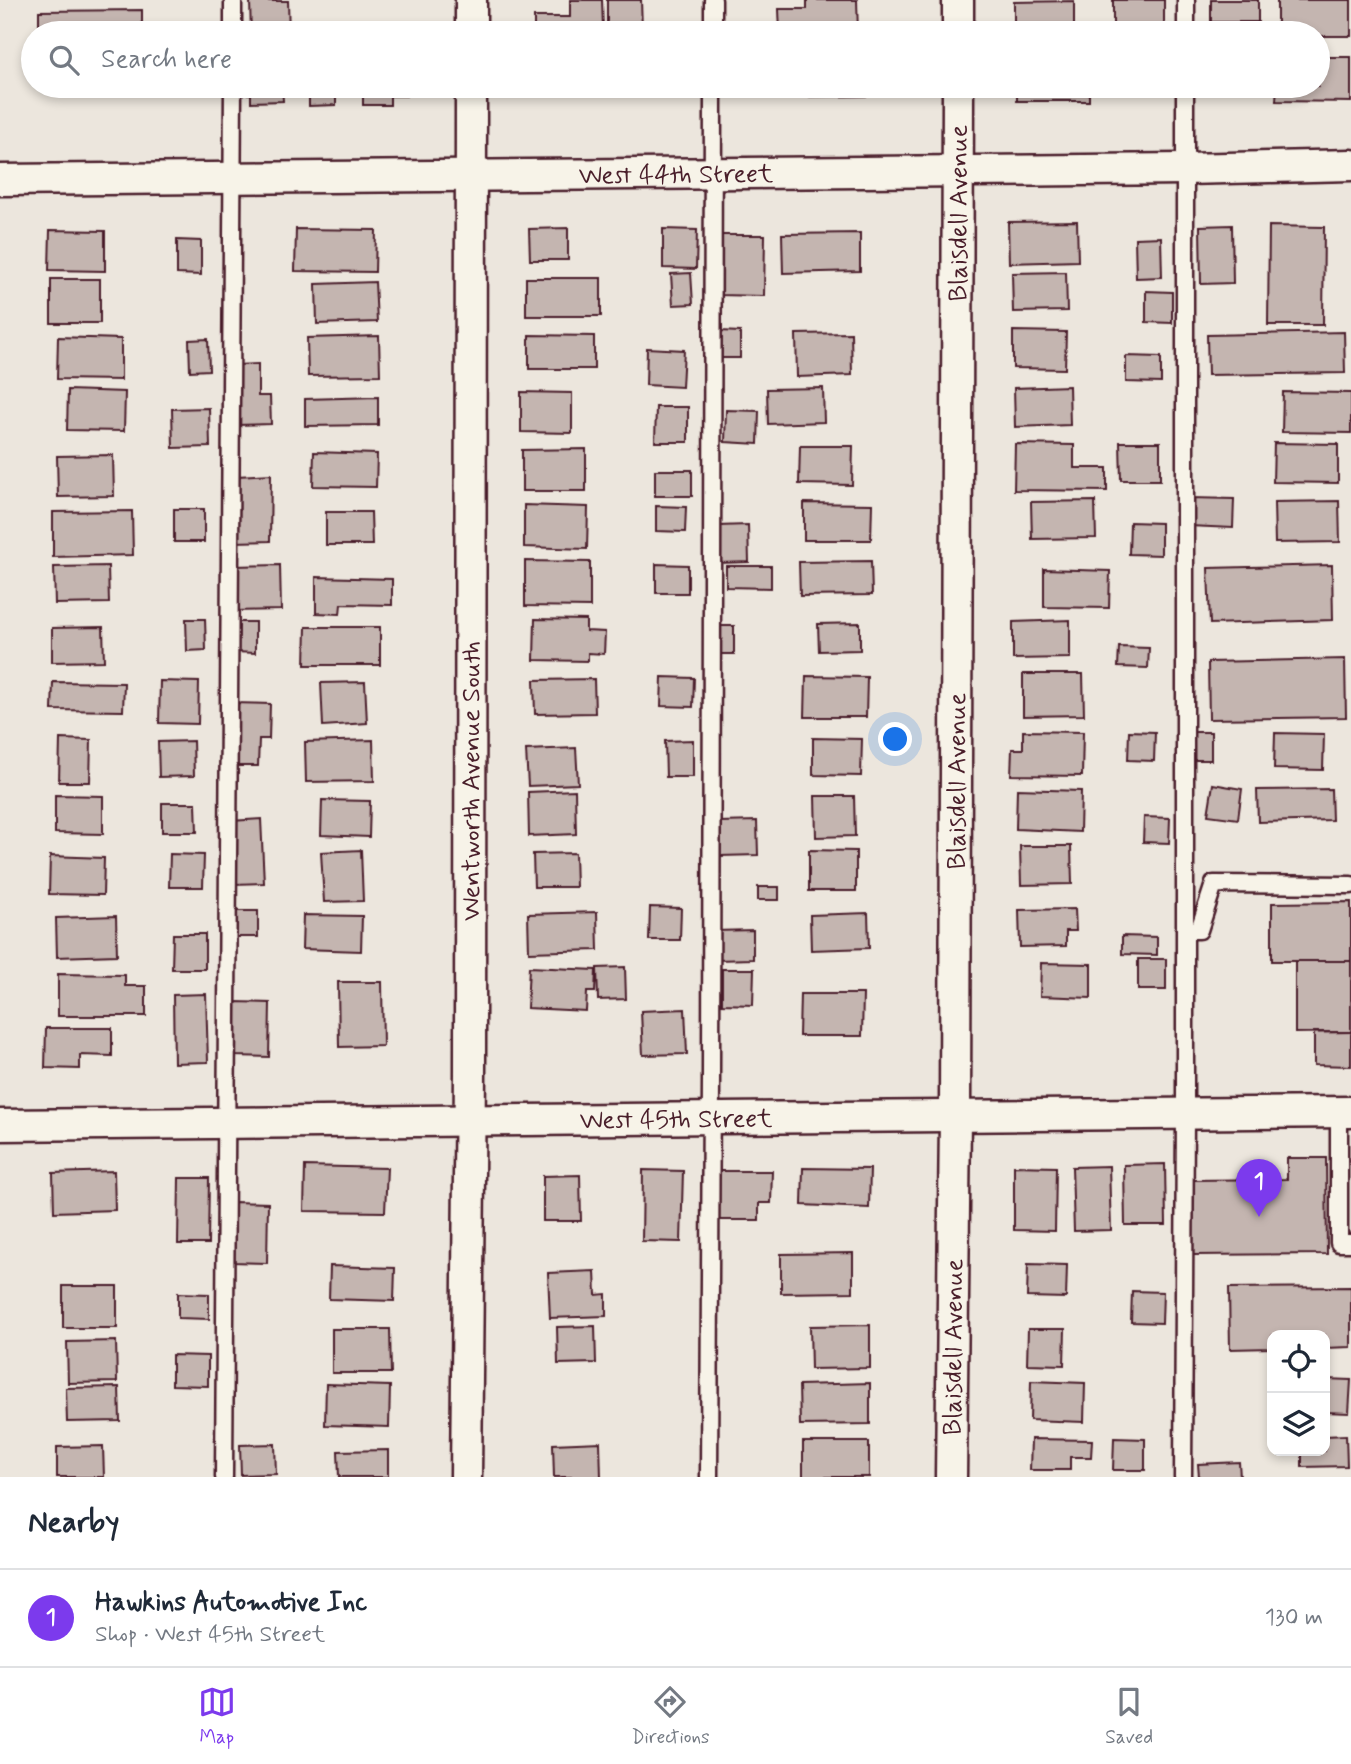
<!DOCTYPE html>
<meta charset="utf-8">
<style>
body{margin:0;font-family:Mynerve,sans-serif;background:#f6f6f7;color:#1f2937}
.controls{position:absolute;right:21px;bottom:21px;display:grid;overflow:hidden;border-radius:14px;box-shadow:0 4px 10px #0003}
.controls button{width:63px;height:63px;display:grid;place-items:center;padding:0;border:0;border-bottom:2px solid #e0e1e3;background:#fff;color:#1f2937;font:35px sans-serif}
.you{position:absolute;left:896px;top:740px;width:24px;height:24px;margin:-18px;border:5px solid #fff;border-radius:50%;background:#1a73e8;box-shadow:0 0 0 10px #1a73e833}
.badge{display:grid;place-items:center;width:46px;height:46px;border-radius:50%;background:#7c3aed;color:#fff;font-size:23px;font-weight:700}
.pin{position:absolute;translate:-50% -58px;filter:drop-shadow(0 2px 4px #0008)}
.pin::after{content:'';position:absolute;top:37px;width:24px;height:21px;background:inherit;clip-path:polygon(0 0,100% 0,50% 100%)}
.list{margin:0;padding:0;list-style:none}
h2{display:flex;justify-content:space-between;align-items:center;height:91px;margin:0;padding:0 28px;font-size:30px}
h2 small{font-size:23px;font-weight:400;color:#747a83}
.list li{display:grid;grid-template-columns:46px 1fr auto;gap:21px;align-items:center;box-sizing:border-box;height:98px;padding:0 28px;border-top:2px solid #e0e1e3}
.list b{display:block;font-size:26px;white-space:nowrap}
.list p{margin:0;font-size:23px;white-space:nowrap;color:#747a83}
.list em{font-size:23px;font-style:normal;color:#747a83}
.icon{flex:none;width:38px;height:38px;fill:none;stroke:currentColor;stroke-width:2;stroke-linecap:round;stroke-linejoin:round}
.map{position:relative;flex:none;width:1351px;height:1477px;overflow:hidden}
.search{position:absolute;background:#fff;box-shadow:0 4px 10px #0003;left:21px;right:21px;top:21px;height:77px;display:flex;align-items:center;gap:18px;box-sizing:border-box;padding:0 24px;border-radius:38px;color:#747a83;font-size:26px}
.sheet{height:189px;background:#fff}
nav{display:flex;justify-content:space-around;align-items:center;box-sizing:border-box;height:98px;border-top:2px solid #e0e1e3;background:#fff;font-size:19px;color:#747a83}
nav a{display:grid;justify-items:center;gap:4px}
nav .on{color:#7c3aed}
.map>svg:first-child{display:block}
.building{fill:#c4b5b0;stroke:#4a1f2b;stroke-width:2}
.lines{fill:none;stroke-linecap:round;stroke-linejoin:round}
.lane-casing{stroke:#4a1f2b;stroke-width:21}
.street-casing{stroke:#4a1f2b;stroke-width:35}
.lane{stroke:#f7f3e8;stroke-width:16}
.street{stroke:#f7f3e8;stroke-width:30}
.labels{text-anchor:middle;stroke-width:5;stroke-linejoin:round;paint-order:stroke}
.street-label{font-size:26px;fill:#4a1f2b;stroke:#f7f3e8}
</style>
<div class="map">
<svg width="1351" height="1477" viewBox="0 0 1351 1477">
<rect width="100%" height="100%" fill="#ece6dd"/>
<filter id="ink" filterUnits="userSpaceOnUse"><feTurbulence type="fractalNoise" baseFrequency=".0143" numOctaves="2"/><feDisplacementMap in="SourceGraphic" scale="14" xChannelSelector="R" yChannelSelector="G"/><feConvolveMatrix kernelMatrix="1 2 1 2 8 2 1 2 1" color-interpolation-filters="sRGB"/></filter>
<g filter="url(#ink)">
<!-- building -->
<path class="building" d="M570,0H602L603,29H584V33H534V17H570Z
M607,0H641L642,28H607Z
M807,0H857L858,33H780L779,9H807Z
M1113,0H1164V33H1113Z
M1211,0H1258V22H1211Z
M1277,0H1351V36H1318V33H1277Z
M250,1H288L289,33H251Z
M1074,1V33H1014V2Z
M142,10V33H39V11Z
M1318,57H1351V102L1276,101L1277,86H1318Z
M39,86H143L39,87Z
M241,86H282L283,101L251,102V94H241Z
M294,86H336V105L309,106V94H294Z
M363,86H406V96H390V105H363Z
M783,86H866V96L783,97Z
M1017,86H1089V101H1017Z
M1112,86H1161V93H1112Z
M1077,221L1078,261L1009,263L1008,222Z
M1232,225L1233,283L1201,284L1200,226Z
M1269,226L1324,227L1323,325H1268Z
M568,228V260H530L529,229Z
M296,229L376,230L375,272L295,271Z
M663,229L697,230L696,269L663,268Z
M50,230L105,231V271L49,270Z
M860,233V271L783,273L782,234Z
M720,235H765L764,296L719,295Z
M1161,237L1162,277L1136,278L1135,238Z
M177,240L201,241V275L177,274Z
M1066,272L1067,311L1013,312L1012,273Z
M691,273L693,304L673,305L671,274Z
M526,278H601V316H526Z
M51,279H100V323H51Z
M375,282L377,322L317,324L316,284Z
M1146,291L1172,292V323L1146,322Z
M720,331L740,332V358H720Z
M1013,331L1066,332L1065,369L1013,368Z
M1344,332L1345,373L1208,375L1207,335Z
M851,333L852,375L797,377L796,334Z
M529,335L594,336V369H529Z
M379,336L380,375L308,376L307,338Z
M58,337L121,339V380L57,379Z
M208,339L209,370L190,371L189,340Z
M647,348L684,350L682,387L646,385Z
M1126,356L1161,357V383L1126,382Z
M258,364V396H270L271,424L237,425L236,365Z
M1069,386L1070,425L1015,427L1014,388Z
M823,388L824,422L768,424L767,389Z
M68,390L125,392L124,431L67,430Z
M521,392L572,393V433L521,432Z
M1283,392L1351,393V433L1282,432Z
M378,397V425L305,426V399Z
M656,407H688V442H655Z
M209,408L210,447L173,448L172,409Z
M726,410L759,411L758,444L725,442Z
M1120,442H1160V480H1121Z
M1274,443L1338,444V483L1273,482Z
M1015,444L1074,445V468H1107V491L1014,490Z
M800,446H853L852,485L799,484Z
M586,449V491H522V450Z
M314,452L377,454L376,487L313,486Z
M113,455L114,496L58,497L57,456Z
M655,470H692V496H655Z
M271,474L270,541L234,542L237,476Z
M1190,498L1234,499L1233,528L1189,526Z
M1095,501L1096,538L1032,539L1031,502Z
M1339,501L1340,542L1275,543L1274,502Z
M804,503L872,504L871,540H804Z
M524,505L588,507L587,549L524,547Z
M656,506L686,507L685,532L656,531Z
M174,509H204V542H174Z
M132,511L133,555L53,557V512Z
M326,512H371L372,545H326Z
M1130,522L1161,523V555L1129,554Z
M748,525L749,562L718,563L717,526Z
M525,561L590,562V607L525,606Z
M871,561L872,595L800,596L799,562Z
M656,564L688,565V593H656Z
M280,565L281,610L235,611L234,566Z
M1332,565L1333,620L1210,624L1208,568Z
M108,566L109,603L55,604L54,567Z
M726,566H771V588L726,587Z
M1044,569L1110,571L1109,608L1044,607Z
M316,577L392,579V605L341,604L340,614L316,613Z
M186,619H205L206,650L187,651Z
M535,619L586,620V631L605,632L604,654L588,653V661L534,660Z
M1070,620V658L1013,659V622Z
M236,622H255V653L235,652Z
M860,623V650L819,651L818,624Z
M716,626H734V654H716Z
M103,627L104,661L52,662V628Z
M306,627H380V665H305Z
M1119,647L1149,648L1148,668L1118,667Z
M1345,659L1346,717L1209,719L1208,662Z
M1023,674H1083L1084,715L1023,716Z
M806,676L867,677L866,717H805Z
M662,677L694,678L693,707L661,706Z
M594,679L595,713L535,714L534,680Z
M160,681L199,682L198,724L159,723Z
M53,682L124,683L123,711L52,710Z
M365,682L367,723L323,726L321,683Z
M233,703L270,704L269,739H259L258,766H232Z
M1023,731L1083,732L1082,776L1011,775L1012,749H1023Z
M1129,731L1155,732L1154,761L1128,760Z
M1194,732H1211V760H1194Z
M1275,733L1324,734L1323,770L1274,769Z
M813,738L862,739L861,776L813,775Z
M60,739L91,740L90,782H59Z
M373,740L374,781L306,782L305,742Z
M693,740V777H666L665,741Z
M193,741L194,776L159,777L158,742Z
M576,748L578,784L528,786L526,750Z
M1213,784L1242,789L1238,819L1208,815Z
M1017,789L1081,791L1080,832L1016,829Z
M1331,789L1332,820L1258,822L1257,790Z
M575,790L576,834L529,836L528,792Z
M55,795L103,796V834L55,833Z
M815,796H854L855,836L816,837Z
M322,800L370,801L369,837L321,835Z
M162,803H196L197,832H162Z
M1144,817L1170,818L1169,843L1143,842Z
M261,819L264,883L234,884L231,821Z
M757,821L758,855L720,856L719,822Z
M1020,846H1071L1072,884L1021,885Z
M361,850L363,901L324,902L321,852Z
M809,850L856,851V891H809Z
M575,853L576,887H534L533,854Z
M170,854L204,855L203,887H169Z
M50,856L104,858L103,895L49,894Z
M758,887H779V900H758Z
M1351,902V961H1272V903Z
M650,907L681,908L680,940H649Z
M1075,909L1076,931H1066V946L1020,947L1019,910Z
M234,911H258V937H234Z
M597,912L598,950L529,952L528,914Z
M868,913L869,948L811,950L810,915Z
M303,915L362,916L361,951L302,949Z
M116,916L117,955L57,957L56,918Z
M753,930V959L715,960L714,931Z
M173,934H205V969H172Z
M1122,936L1157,937V955L1122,954Z
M1138,959H1166V990H1138Z
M1295,961H1351V1032L1295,1033Z
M1041,963L1091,964V998L1040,996Z
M529,967L596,970L595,992H587L586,1011L527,1008Z
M625,967L626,999L598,1000L597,968Z
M722,969H754L753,1005L722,1004Z
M58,974L125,975V986H146V1016H58Z
M338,982H382L383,1046L339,1047Z
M206,994L208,1062L174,1063L173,995Z
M800,994H863L862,1036H799Z
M235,1002L270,1003L269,1057L234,1056Z
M685,1009L687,1054L643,1055L641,1011Z
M46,1028H112V1056L80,1055V1069L45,1068Z
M1314,1032H1351V1066L1314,1065Z
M1287,1158H1326L1327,1254L1193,1255L1192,1180L1287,1179Z
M1165,1164L1166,1225H1125L1124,1165Z
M305,1166L387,1168L385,1212L304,1211Z
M1014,1166L1056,1167L1055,1231L1014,1230Z
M1109,1166L1111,1230L1074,1231L1072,1167Z
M803,1168L870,1169L869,1208L802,1205Z
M643,1170L683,1171L681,1242L642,1241Z
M114,1171L115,1210L54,1212L53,1173Z
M715,1171H772L771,1203H759V1220H714Z
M580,1175L581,1221H543V1176Z
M179,1178H209L208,1244H178Z
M234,1202L268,1203L267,1263L233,1262Z
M853,1253V1292L781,1293V1254Z
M1028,1264L1067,1265L1066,1298L1027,1297Z
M330,1266L395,1268L394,1301L329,1299Z
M595,1271L596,1295L606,1294V1316L550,1318L548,1273Z
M63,1286H117V1328H63Z
M1351,1287V1347L1325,1348V1335H1272V1348L1230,1349L1229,1288Z
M1132,1291L1163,1292L1162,1323L1131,1322Z
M178,1293L209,1294V1319L178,1318Z
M870,1325V1368L811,1369L810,1326Z
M595,1326L596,1363L558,1364L557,1327Z
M332,1329H390L391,1373H332Z
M1028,1329H1065L1064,1365L1027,1364Z
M116,1341L117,1382L68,1383L67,1342Z
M172,1355L208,1356V1386L172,1385Z
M1325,1379L1351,1380L1349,1413L1325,1412Z
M1031,1381L1085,1383L1084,1422L1030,1420Z
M870,1383V1424L800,1425L799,1385Z
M326,1384L390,1386L389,1427L325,1425Z
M119,1387L120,1421L67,1422L66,1388Z
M1346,1435L1347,1466L1302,1467V1451H1325V1436Z
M1114,1438L1145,1439V1470H1113Z
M1031,1439L1092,1440L1091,1457H1070V1470H1030Z
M600,1442L601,1477H554L553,1444Z
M803,1442H869V1477H803Z
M275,1444L276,1474L241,1475L240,1445Z
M103,1446L104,1477H57V1447Z
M388,1450V1477H339L338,1451Z
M1239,1462L1240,1477H1199L1198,1464Z"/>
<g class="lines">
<defs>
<path id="lane" d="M233,33V0
M713,33V0
M1186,33V0
M1185,930H1199L1214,884L1351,885
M1339,1112V1243H1351
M224,1477L233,86
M709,1477L711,1080L713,86
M1183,1477L1185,1115V86"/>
<g id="street">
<path d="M958,0V33"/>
<path d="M471,33V0"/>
<path id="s1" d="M0,180L1185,169L1351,165"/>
<path id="s2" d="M0,1125L1351,1112"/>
<path id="s3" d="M466,1477L470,1074L471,86"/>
<path id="s4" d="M951,1477L955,1117L958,86"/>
</g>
</defs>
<!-- lane casing -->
<use href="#lane" class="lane-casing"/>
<!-- street casing -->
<use href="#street" class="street-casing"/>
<!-- lane -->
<use href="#lane" class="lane"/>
<!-- street -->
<use href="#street" class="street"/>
</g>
</g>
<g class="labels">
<!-- street labels -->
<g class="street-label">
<text dy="9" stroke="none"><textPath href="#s1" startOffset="676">West 44th Street</textPath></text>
<text dy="9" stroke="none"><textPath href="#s4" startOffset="1264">Blaisdell Avenue</textPath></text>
<text dy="9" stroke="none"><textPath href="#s3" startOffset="696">Wentworth Avenue South</textPath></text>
<text dy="9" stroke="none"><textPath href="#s4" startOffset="696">Blaisdell Avenue</textPath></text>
<text dy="9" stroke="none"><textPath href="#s2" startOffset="676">West 45th Street</textPath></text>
<text dy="9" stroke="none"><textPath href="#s4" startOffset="130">Blaisdell Avenue</textPath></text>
</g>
</g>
</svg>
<div class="controls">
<button><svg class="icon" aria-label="locate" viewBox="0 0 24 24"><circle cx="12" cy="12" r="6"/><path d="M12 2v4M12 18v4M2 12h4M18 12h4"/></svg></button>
<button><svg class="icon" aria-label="layers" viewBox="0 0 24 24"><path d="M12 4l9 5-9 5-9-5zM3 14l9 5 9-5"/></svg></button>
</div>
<div class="you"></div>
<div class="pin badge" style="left:1259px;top:1217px">1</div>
<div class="search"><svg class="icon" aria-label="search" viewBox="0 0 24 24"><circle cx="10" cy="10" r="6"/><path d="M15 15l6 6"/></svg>Search here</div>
</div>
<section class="sheet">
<h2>Nearby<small></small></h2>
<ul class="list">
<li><span class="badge">1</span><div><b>Hawkins Automotive Inc</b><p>Shop · West 45th Street</p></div><em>130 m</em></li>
</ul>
</section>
<nav>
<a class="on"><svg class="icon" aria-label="map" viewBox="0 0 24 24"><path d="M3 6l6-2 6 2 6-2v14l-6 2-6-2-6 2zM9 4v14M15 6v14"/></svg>Map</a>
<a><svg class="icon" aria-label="directions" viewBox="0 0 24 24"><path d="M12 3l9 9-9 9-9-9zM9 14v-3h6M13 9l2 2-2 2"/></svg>Directions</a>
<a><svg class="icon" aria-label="saved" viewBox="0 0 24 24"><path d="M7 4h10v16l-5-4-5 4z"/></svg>Saved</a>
</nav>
